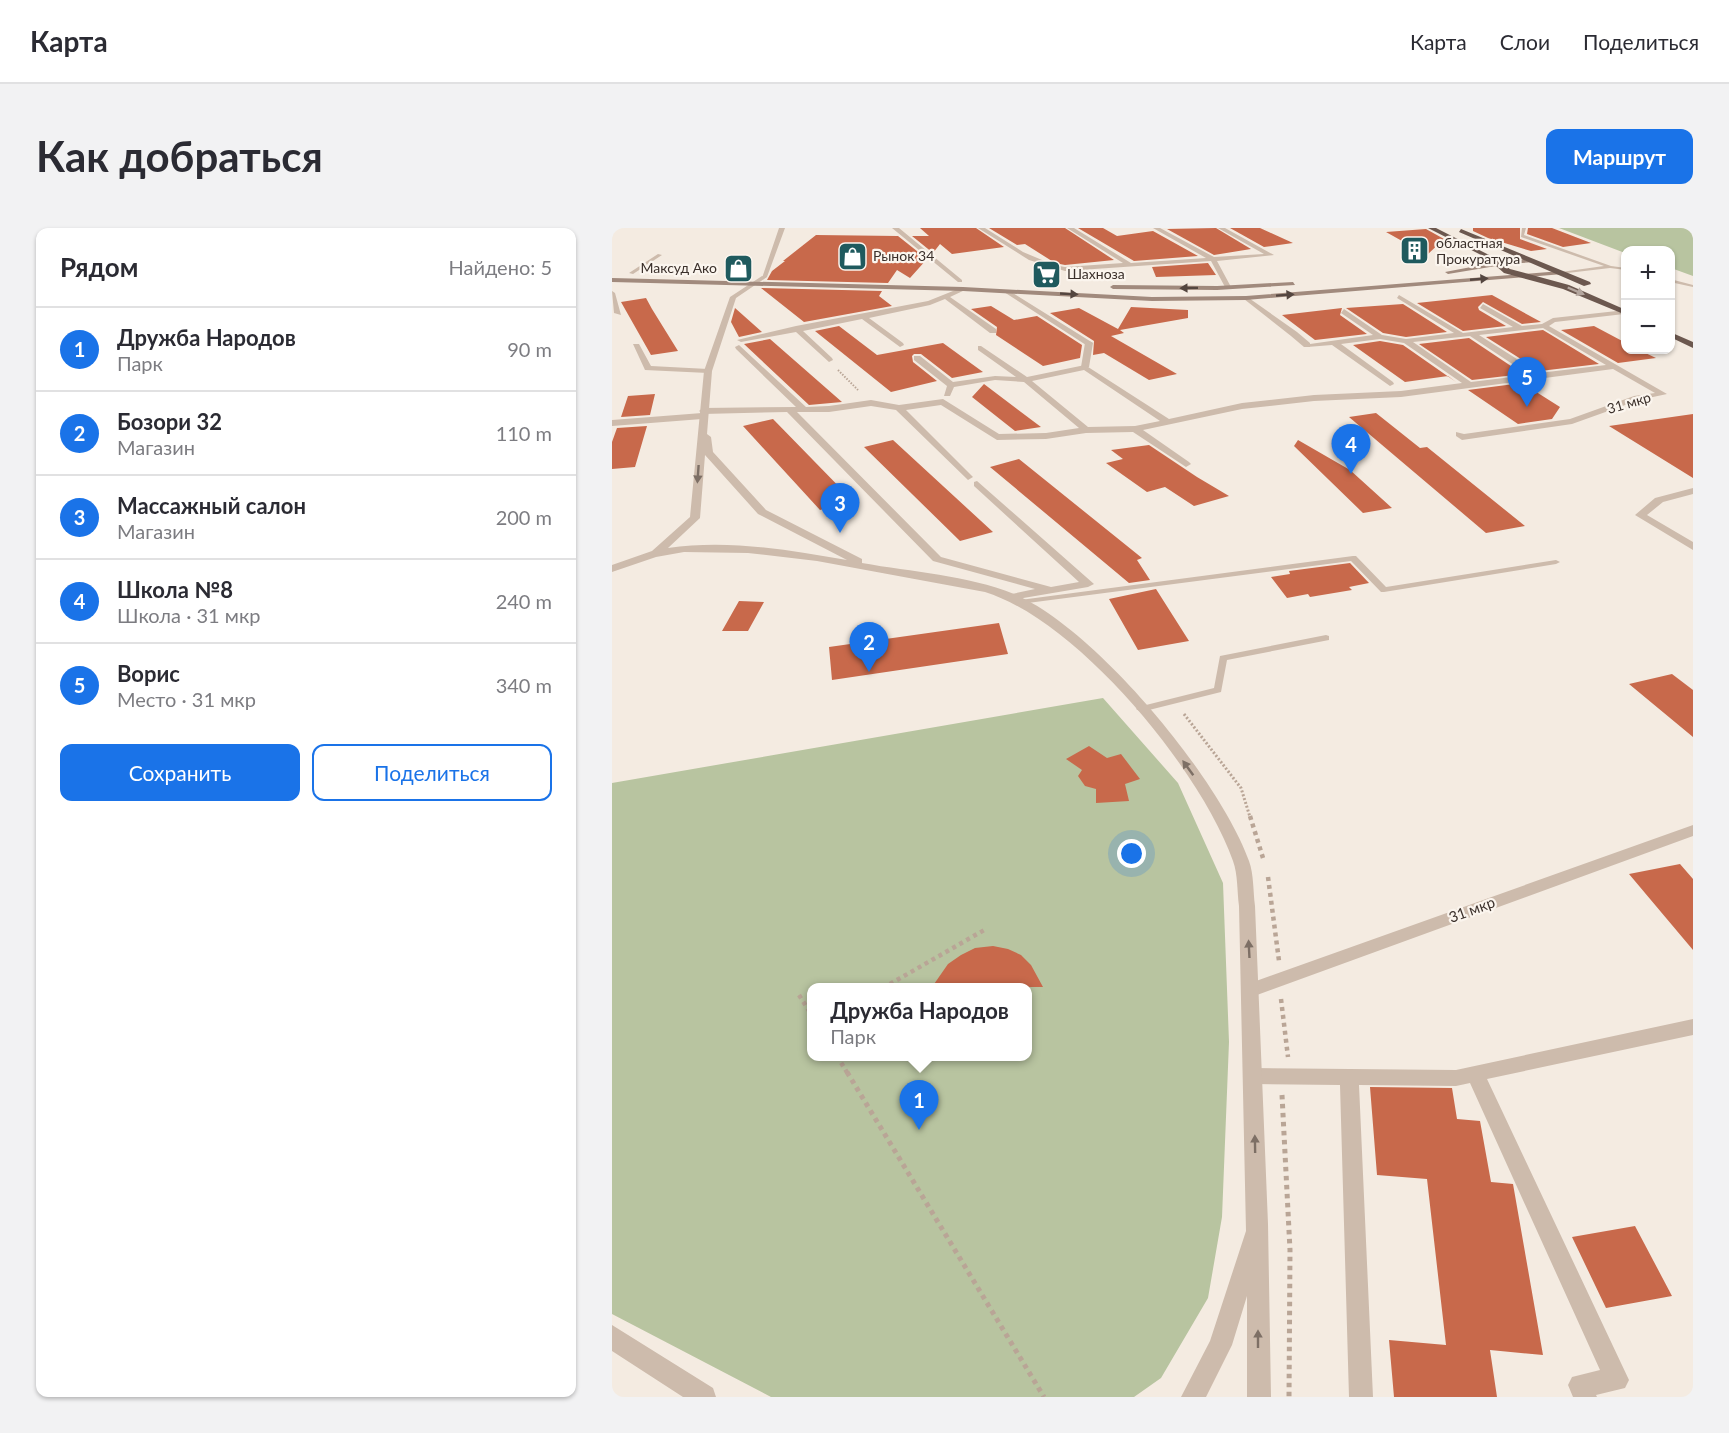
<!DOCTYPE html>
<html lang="ru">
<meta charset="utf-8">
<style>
body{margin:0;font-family:Lato,sans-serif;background:#f2f2f3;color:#2b2b33}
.controls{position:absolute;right:18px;top:18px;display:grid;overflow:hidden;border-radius:12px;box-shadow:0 2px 4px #0004}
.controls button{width:54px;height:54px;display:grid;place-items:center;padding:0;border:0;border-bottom:2px solid #e1e1e2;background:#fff;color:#2b2b33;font:30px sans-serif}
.you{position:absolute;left:520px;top:626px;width:21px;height:21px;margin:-15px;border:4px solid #fff;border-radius:50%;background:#1a73e8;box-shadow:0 0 0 9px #1a73e833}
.badge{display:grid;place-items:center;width:39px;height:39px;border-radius:50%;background:#1a73e8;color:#fff;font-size:20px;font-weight:700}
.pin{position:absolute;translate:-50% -50px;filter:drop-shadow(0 2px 3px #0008)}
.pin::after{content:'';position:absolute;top:32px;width:21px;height:18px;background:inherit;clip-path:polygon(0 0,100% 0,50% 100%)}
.popup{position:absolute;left:195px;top:755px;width:225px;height:78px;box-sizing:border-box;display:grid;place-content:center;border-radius:12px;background:#fff;filter:drop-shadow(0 2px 4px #0005);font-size:20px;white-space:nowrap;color:#7c7c81}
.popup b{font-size:22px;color:#2b2b33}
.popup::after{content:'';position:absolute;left:50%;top:100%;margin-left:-12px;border:12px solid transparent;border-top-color:#fff}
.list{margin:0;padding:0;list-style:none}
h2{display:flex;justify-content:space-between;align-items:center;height:78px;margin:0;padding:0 24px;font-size:26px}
h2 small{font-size:20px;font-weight:400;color:#7c7c81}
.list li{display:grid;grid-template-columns:39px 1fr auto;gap:18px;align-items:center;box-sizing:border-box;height:84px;padding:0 24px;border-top:2px solid #e1e1e2}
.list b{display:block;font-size:22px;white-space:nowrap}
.list p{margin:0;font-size:20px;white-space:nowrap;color:#7c7c81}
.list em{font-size:20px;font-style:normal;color:#7c7c81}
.actions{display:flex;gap:12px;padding:18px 24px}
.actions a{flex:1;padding:14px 0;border:2px solid #1a73e8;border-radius:12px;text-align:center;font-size:21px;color:#1a73e8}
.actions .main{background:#1a73e8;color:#fff}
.map{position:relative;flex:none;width:1081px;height:1169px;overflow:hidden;border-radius:12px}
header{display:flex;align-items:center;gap:36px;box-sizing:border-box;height:84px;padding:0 30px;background:#fff;border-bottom:2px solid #e1e1e2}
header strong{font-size:28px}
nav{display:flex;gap:33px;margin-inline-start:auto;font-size:21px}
.intro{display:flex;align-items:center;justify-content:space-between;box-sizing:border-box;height:144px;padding:0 36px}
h1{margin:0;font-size:42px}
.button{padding:15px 27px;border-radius:12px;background:#1a73e8;color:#fff;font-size:21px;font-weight:700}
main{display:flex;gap:36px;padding:0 36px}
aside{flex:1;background:#fff;border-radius:12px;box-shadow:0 2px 4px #0004}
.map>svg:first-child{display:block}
.green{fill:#b8c4a0;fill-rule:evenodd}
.building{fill:#c8694b}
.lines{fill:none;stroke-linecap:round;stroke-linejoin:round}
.path-far3{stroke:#b9a596;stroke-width:2;stroke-dasharray:1.5 1.5;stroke-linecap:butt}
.path-far2{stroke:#b9a596;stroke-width:3;stroke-dasharray:2 2;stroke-linecap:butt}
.path-far1{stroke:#b9a596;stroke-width:4.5;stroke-dasharray:4 4;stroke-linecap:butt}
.path{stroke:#b9a596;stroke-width:5;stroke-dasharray:4.5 4.5;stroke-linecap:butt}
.service{fill:#cdbbac;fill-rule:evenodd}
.pedestrian{fill:#cdbbac;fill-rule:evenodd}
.minor{fill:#cdbbac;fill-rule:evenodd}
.tertiary{fill:#cdbbac;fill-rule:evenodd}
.secondary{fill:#a18a7d;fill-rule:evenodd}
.trunk{fill:#6c584f;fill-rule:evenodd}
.oneway{fill:#544640}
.oneway2{fill:#b4a69e}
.oneway3{fill:#7d6f65}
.labels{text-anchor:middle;stroke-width:4.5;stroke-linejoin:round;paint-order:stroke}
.far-poi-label{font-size:14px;fill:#3b302b;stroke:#fbf5ee;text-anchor:start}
.far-street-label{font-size:14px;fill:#3b302b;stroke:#fbf5ee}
.street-label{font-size:15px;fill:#3b302b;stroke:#fbf5ee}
</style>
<header>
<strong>Карта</strong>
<nav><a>Карта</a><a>Слои</a><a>Поделиться</a></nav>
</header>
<div class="intro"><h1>Как добраться</h1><a class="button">Маршрут</a></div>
<main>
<aside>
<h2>Рядом<small>Найдено: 5</small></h2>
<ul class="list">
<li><span class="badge">1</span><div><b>Дружба Народов</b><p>Парк</p></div><em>90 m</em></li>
<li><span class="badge">2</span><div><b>Бозори 32</b><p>Магазин</p></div><em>110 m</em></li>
<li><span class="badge">3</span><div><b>Массажный салон</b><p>Магазин</p></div><em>200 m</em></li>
<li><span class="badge">4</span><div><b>Школа №8</b><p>Школа · 31 мкр</p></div><em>240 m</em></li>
<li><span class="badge">5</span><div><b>Ворис</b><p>Место · 31 мкр</p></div><em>340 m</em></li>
</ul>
<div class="actions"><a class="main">Сохранить</a><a>Поделиться</a></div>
</aside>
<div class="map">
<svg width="1081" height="1169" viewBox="0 0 1081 1169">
<rect width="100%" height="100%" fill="#f4ebe1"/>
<!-- green -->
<path class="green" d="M947,0H1081V48L1059,40L1058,22H1014L1013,25Z
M491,470L566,555L611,655L617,814L610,989L596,1070L549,1150L522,1169H159L0,1086V555ZM199,760H415V828H199Z"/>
<!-- building -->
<path class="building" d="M308,0H364L392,19L340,26L328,16L321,25L300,8H317Z
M377,0H453L502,32L453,37L443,35L413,16L405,17Z
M466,0H491L505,8L541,3L586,28L522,33Z
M604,0L639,21L602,27L555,1Z
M618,0H648L681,15L652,19Z
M861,0H908V11L935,21L919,23L876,10L861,3Z
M916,0H940L979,15L951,19L915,6Z
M814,1L832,11L815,27L774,4Z
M204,7L286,8L315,31L298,50L285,42L276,55L155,52L160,43L173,33H171Z
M596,35L604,47L544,49L540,39Z
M149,60L270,63L267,68L280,78L192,94Z
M880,67L929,94L910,96L871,74L866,79L867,82L894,98L851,103L805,75Z
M34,70L40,81L66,123L39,127L9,74Z
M791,76L835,104L794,109L771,105L734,80Z
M379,78L402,92L425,88L470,117L468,130L431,138L384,107L385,99L359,81Z
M519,79L576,82V90L508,102L512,105L499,108L565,146L537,152L492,125L481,127L482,113L438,85L467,80L506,101Z
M123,80L150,104L127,109L119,94Z
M730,80L728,87L755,106L703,112L670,87Z
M227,98L265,127L331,115L371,144L340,150L309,126H302L300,128L301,134L325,153L279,164L203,103Z
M982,98L1014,115V122H1027L1044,130L1006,135L949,102Z
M931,102L987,136L928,143L874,109Z
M857,110L911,146L860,152L807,116Z
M158,111L230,174L197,177L132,116Z
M768,113L791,117L844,154L836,148L793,154L741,117Z
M910,155L948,179L940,191L906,196L856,162Z
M372,156L429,199L403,203L360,169Z
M43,166L38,187L9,189L16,168Z
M764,185L808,220L815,219L913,298L874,305L737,189Z
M1081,186V250L997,198Z
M161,191L241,273L208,282L131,198Z
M35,198L23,239L0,241V214L5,200Z
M281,212L381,304L348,313L252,219Z
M686,212L738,242L780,280L751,285L682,218Z
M537,217L585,249L617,268L582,278L553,259L535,264L494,235L511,231L499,222Z
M407,231L530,330L525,332L538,352L517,355L378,239Z
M738,335L757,355L737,359L740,362L698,369L696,366L675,370L659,349L678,346L677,343Z
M544,361L577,413L526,422L497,371Z
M127,373L152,374L136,403H110Z
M387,395L396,426L220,452L217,419Z
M1060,446L1081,462V509L1017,456Z
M477,518L495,530L509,526L528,551L513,556L517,573L484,575V561L473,558L466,548L470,542L454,531Z
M1068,636L1081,651V722L1017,646Z
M381,718L396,721L409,727L419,737L431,759H320L336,736L349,727L363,720Z
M758,859L840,860L845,891L868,893L879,954L901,956L931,1127L878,1122L885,1169H782L777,1112L834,1117L815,951L765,947Z
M1023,998L1060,1068L994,1080L960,1009Z"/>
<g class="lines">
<!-- path-far3 -->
<path class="path-far3" d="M226,142L246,162"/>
<!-- path-far2 -->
<path class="path-far2" d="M572,486L629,560L638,589"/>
<!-- path-far1 -->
<path class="path-far1" d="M638,588L651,630
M656,649L667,733
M271,760L374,701
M187,767L199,786
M669,771L676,829
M225,828L236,846"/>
<!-- path -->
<path class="path" d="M235,844L432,1169
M670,867L678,1022L677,1169"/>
<!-- service -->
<path class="service" d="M910,0H914L912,7L999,38L1014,40V42L998,40L947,46L949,44L992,38L909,9Z
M46,26L50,27L21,46L17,45Z
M1058,51L1081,57V59L1058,54Z
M741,328H744L774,359L944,332L948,334L944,336L772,364H769L739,333L408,376L404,374L408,372Z
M714,407L717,408V412L615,432L609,464L529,484L524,481L526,479L602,460L608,428Z"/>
<!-- pedestrian -->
<path class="pedestrian" d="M679,104H685L698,115V119H692L679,108Z
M477,113L481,115L477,139L473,141L469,139L473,115Z"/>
<!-- minor -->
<path class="minor" d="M167,0H173L155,49L150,50Z
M280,0H287L350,52V54H346Z
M366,0H373L411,24L442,37L453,39L511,35L455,0H462L519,35L594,30L541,0H548L602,29L652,26L606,0H613L662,27L605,33L619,59L616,61L613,59L599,33L453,43L417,32Z
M351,59L353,62L338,69L384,101V105H378L333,71L318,77L257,90L291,115L292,117L288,119L250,91L191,103L220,130L221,132L217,134L184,104L129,114L125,112L184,98L316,73Z
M392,62H396L481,115L474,117L392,64Z
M0,63L3,65L9,87L2,85Z
M787,67L851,105L901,99L868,80L871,76L910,98L930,96L941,90L1014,82L1012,86L943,94L937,98L1055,166L1027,172L960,196L850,212L844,208V204L852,206L958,191L1022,168L1043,165L1001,141L789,169L702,173L630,181L531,202L577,234L579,236L574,239L521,204L474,205L434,211L385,212L329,177L294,182L361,249L356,252L284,182L259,178L217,184H185L329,329L439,359L467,354L362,258V254L365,253L482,356L476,359L399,372L395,371V367L423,361L321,333L175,184L91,186L94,188L90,191L0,198V192L90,185L87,183L91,180L184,179L124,121L123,119L127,117L194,179L217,178L259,172L287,177L331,171L387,206L434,205L467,200L412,154L383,152L342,159L338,168H332L335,158L302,132V128H308L341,154L383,148L404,149L366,122V118H369L415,149L473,137L557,191L630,175L702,167L789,163L850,155L792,115L768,111L729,116L781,154L782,156L778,158L720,117L695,119L691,117L761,107L729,85L732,81L770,107L794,111L842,105L785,70ZM931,100L994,137L927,145L867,107ZM858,108L917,147L859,154L801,114ZM472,142L548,193L523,198L476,199L420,153Z
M634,68L685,104V108H679L632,71Z
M21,116H27L39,138L96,141L100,143L96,145L33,142Z
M1081,260V266L1051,274L1035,287L1081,314V322L1023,287L1043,270Z
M1081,597V608L645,767L639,769L633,767L630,762L633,757Z
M1081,791V807L875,851L1017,1152L1013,1160L984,1167L985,1169H961L956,1157L960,1149L988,1142L858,855L844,858L747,857L761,1169H737L728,857L641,856L634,854L631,848L634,842L641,840L844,842Z"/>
<!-- tertiary -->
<path class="tertiary" d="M150,48L155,49L124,70L100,143L95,206L99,209L101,224L154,282L250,331V335C300,344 355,347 402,366C484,401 607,550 637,633C642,647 641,663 643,678L656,996L659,1169H635V1068L620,1117L594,1169H569L598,1113L634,1003L627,678C625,663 626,647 621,633C589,542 466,393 373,364L205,333L136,325L72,324L44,329L0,344V337L40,323L78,289L92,143L118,69ZM93,227L146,286L235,332C177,322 116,311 56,320L88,290Z
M0,1097L101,1160L104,1169H71L0,1123Z"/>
<!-- secondary -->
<path class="secondary" d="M921,31L923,34L896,36L836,46L833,44L896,32Z
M949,43L951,46L634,72L540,73L351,63L0,54V50L351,59L540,69L634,68Z
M681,54L683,57L605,62L501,61L498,59L501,57L605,58Z"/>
<!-- trunk -->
<path class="trunk" d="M816,0H824L879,28L898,41L957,57L1014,82V87L951,61L892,45L875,30Z
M849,1L978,54L979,56L972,58L847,4Z
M1058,104L1081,114V120L1058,109Z"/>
</g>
<!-- one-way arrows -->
<defs><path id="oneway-solid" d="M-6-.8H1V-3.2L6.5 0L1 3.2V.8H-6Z" transform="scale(1.5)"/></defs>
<g class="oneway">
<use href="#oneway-solid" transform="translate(867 51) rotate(-5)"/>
<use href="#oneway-solid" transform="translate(577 60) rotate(179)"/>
<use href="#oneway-solid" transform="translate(457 66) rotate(3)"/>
<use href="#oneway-solid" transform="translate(673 67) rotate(-4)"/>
</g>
<use class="oneway2" href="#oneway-solid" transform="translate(964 63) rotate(23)"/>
<g class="oneway3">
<use href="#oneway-solid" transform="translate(86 246) rotate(94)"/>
<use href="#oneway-solid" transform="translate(576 540) rotate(-126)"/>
<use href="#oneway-solid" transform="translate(637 721) rotate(-93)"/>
<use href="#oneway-solid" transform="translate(643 916) rotate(-91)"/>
<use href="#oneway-solid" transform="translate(646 1111) rotate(-90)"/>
</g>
<!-- icons -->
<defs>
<symbol id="building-square" viewBox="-11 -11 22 22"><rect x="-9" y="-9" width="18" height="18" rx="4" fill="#1f5a5e" stroke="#fbf5ee"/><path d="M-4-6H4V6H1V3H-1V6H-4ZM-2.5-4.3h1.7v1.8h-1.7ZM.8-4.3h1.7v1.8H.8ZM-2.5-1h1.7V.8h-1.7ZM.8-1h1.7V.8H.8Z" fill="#fff"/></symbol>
<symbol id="shop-square" viewBox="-11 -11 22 22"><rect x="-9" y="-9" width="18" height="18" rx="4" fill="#1f5a5e" stroke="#fbf5ee"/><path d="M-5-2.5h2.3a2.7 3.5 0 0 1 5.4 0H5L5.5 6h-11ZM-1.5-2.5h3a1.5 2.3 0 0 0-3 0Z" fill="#fff"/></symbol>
<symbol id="supermarket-square" viewBox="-11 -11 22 22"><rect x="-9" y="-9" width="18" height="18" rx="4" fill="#1f5a5e" stroke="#fbf5ee"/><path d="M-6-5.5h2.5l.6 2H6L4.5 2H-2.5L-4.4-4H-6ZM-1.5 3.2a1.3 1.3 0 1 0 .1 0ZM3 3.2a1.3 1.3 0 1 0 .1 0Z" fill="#fff"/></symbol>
</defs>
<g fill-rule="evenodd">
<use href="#building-square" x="786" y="6" width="33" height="33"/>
<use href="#shop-square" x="224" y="12" width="33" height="33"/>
<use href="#shop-square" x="110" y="24" width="33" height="33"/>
<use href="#supermarket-square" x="418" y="30" width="33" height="33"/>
</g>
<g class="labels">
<!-- far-poi labels -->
<g class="far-poi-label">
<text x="824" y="20">областная<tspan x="824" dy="16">Прокуратура</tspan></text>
<text x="261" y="33">Рынок 34</text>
<text x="105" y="45" text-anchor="end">Максуд Ако</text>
<text x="455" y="51">Шахноза</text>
</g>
<!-- far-street labels -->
<g class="far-street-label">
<text transform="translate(1017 175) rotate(-16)" y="5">31 мкр</text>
</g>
<!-- street labels -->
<g class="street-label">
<text transform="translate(860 682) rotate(-20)" y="5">31 мкр</text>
</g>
</g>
</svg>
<div class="controls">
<button>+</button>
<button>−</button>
</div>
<div class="you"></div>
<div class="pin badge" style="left:307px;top:902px">1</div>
<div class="popup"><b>Дружба Народов</b>Парк</div>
<div class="pin badge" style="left:257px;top:444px">2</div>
<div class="pin badge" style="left:228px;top:305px">3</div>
<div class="pin badge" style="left:739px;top:246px">4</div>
<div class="pin badge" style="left:915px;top:179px">5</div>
</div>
</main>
